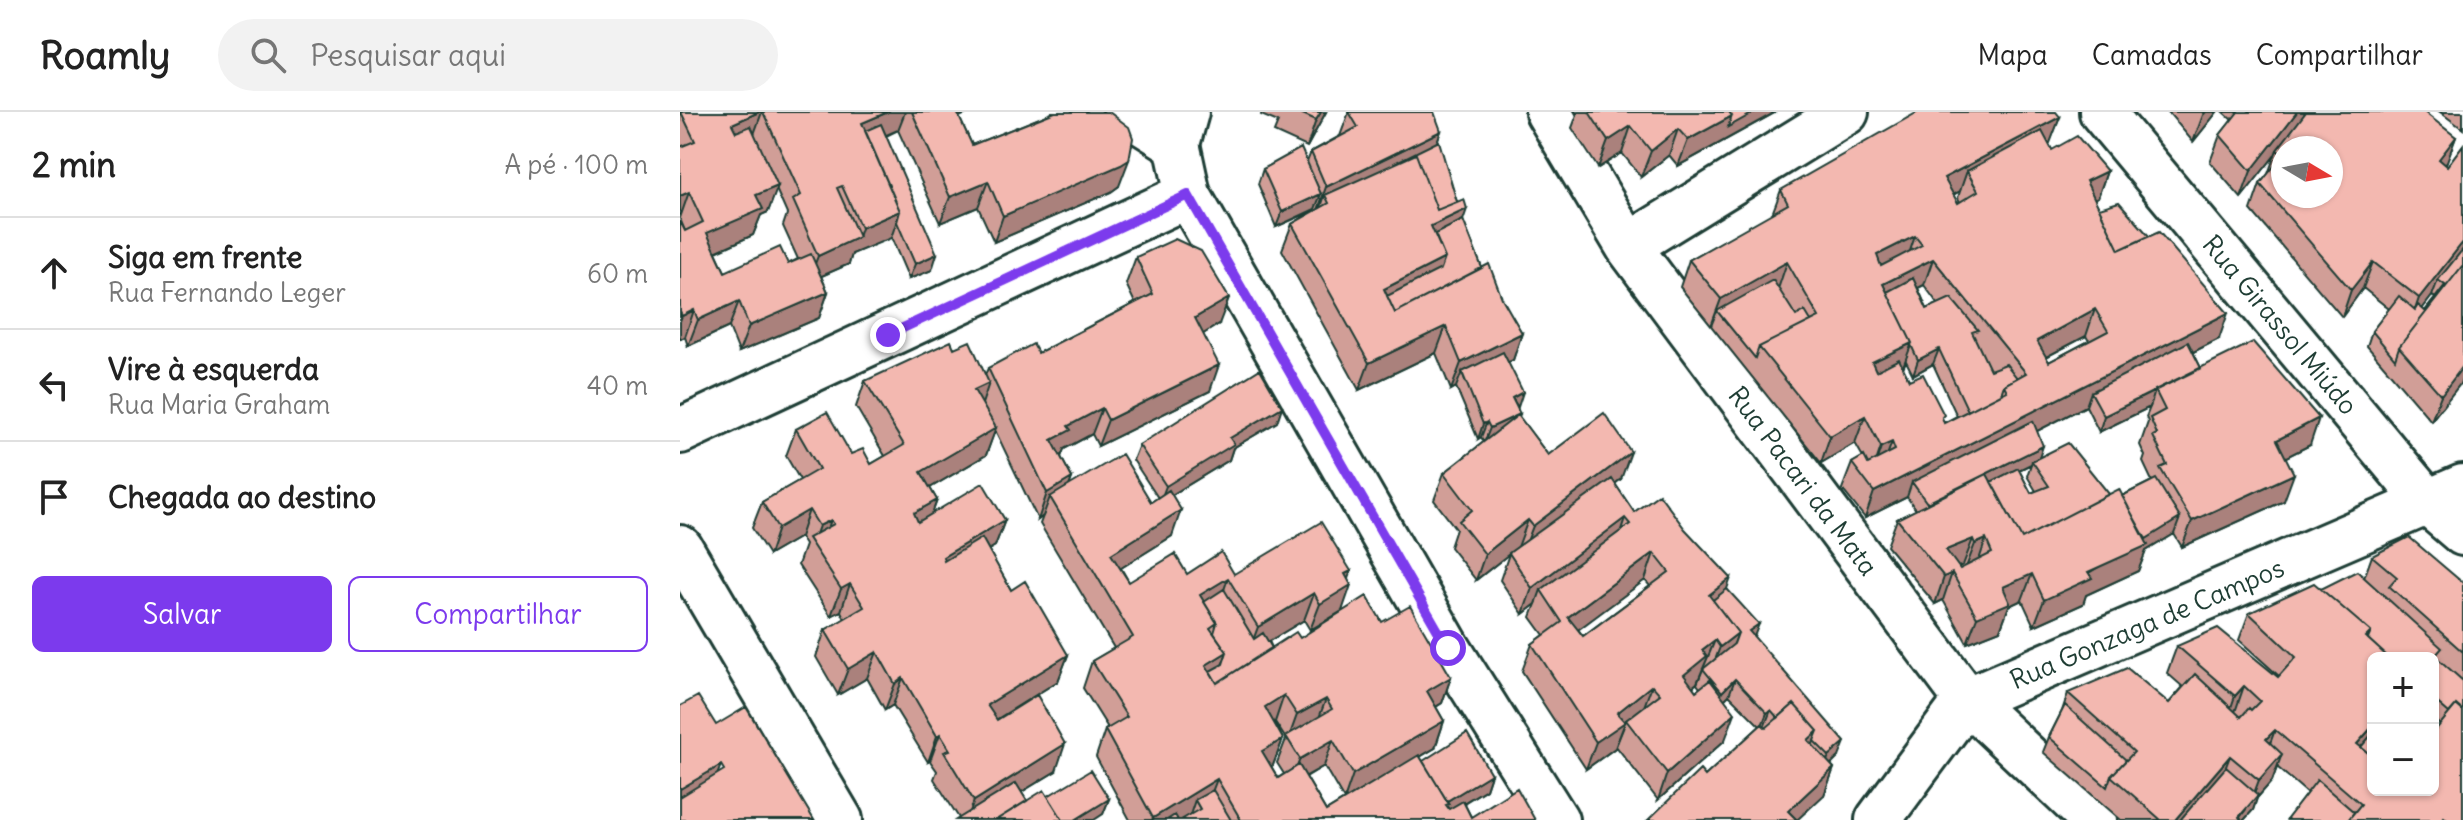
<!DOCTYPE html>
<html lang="pt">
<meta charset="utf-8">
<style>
body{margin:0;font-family:Delius,sans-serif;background:#f2f2f2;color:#222}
.controls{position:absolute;right:24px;bottom:24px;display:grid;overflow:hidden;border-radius:12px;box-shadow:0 2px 6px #0004}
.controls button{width:72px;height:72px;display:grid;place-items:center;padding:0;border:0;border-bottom:2px solid #e0e0e0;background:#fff;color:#222;font:40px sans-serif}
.compass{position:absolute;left:1591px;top:24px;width:72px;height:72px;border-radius:50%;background:#fff;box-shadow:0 2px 6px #0004;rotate:100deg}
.stop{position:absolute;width:24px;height:24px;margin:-18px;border:6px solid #7c3aed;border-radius:50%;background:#fff}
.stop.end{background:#7c3aed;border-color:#fff;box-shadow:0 2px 8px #0008}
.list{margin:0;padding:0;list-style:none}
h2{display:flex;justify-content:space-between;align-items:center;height:104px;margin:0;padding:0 32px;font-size:34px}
h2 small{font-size:26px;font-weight:400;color:#767676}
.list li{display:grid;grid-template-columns:52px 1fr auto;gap:24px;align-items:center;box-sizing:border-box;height:112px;padding:0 32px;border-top:2px solid #e0e0e0}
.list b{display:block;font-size:30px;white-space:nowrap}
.list p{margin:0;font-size:26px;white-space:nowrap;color:#767676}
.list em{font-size:26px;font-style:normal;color:#767676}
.actions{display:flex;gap:16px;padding:24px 32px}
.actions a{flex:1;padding:18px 0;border:2px solid #7c3aed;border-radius:12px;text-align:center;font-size:28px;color:#7c3aed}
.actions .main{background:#7c3aed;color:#fff}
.icon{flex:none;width:44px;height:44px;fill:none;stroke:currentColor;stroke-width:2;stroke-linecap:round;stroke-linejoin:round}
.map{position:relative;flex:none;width:1783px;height:708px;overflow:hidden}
header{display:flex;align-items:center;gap:48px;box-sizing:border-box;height:112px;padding:0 40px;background:#fff;border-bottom:2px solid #e0e0e0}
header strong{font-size:38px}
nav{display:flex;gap:44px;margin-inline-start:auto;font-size:28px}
.search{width:560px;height:72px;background:#f2f2f2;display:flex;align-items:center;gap:20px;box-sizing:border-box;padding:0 28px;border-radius:44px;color:#767676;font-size:30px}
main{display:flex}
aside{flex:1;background:#fff}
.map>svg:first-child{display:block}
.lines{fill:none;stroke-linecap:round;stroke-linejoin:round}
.minor-casing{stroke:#1f3d34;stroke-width:50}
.minor{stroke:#fff;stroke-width:44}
.wall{fill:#d19e97;stroke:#1f3d34;stroke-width:2;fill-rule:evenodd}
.shaded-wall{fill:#aa817b;stroke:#1f3d34;stroke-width:2}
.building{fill:#f3b8b0;stroke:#1f3d34;stroke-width:2;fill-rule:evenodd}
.route{stroke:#7c3aed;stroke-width:10}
.labels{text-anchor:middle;stroke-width:6;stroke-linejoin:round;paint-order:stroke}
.street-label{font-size:26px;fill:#1f3d34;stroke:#fff}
</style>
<header>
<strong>Roamly</strong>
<div class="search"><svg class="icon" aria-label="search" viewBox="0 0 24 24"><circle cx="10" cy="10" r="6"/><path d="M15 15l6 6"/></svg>Pesquisar aqui</div>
<nav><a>Mapa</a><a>Camadas</a><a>Compartilhar</a></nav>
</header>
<main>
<aside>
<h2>2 min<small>A pé · 100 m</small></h2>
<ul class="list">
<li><svg class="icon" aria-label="ahead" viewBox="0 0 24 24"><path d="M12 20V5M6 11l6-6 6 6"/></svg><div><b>Siga em frente</b><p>Rua Fernando Leger</p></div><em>60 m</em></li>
<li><svg class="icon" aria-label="left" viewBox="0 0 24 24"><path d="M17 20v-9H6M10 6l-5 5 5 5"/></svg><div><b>Vire à esquerda</b><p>Rua Maria Graham</p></div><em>40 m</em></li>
<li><svg class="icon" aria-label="arrive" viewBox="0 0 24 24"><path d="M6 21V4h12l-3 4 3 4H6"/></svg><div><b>Chegada ao destino</b></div></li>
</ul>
<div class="actions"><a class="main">Salvar</a><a>Compartilhar</a></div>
</aside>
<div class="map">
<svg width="1783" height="708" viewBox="0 0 1783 708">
<rect width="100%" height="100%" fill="#fff"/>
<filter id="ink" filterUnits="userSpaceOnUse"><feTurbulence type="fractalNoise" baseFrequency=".0125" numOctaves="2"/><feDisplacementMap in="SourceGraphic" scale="16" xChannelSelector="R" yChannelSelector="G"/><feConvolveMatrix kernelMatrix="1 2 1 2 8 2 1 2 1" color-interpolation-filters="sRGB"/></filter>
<g filter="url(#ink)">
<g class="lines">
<defs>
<path id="minor" d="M446,0L497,32
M506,0L497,32L508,83L768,536L876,708
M868,0L948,134L1287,588L1414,708
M1422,0L1748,391L1783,421
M948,134L1166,0
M0,319L508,83
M0,436L160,708
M1198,708L1287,588L1783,375"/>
</defs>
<!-- minor casing -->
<use href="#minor" class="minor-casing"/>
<!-- minor -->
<use href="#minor" class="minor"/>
</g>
<!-- wall -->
<path class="wall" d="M0,0H291L279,5L292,33L372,1V0H429L439,74L431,80L314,130L298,95L260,111L218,18L206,24L252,158L229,167L211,125L172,142L169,152L141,164L148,180L139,206L59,240L49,215L8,234L5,225L0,227V109L5,119L0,107ZM96,77L107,102L103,114L118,147L108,152L45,160L36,140L73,123L81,103L88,100Z
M582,0H646L627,35L594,20L598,10L581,3Z
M669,0L761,19L757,30L783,108L802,156L842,221L833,248L828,250L839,305L868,343L941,367L935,372L954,400L1047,477L1074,525L1159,645L1151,653L1154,656L1144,683L1025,664L1080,614L1049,583L1044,588L1045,628L978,688L936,634L944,614L935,636L906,657L842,559L852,532L864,523L851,505L856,492L843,502L820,468L829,442L796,468L770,435L776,417L754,388L764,361L804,330L801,325L798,327L776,275L771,278L756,241L679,278L602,138L612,112L635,98L596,115L578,72L583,57L627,50L631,40L660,24ZM965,468L970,474L903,524L898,517ZM1023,557L1017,572L1020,576L1016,579L1013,575L1017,571Z
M898,0H1096L998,54L989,43L961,65L942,41L918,56L892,16Z
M1488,0H1537L1513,30Z
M1543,0H1625V2L1776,25L1765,53L1767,54L1783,33V273L1780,272L1751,309L1687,234L1692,219L1709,197L1683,176L1662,205L1571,98L1580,72L1588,62L1595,43L1561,86L1530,50L1540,23L1552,8ZM1752,184L1756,186L1745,199L1742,197Z
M1760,0H1783V17Z
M1380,5L1369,32L1372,38L1427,59L1418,85L1414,87L1419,96L1539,227L1513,240L1521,256L1630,333L1606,345L1604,389L1502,435L1494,422L1466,439L1458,459L1406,483L1403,492L1354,514L1342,488L1329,494L1320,518L1287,531L1263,488L1255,492L1207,434L1217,407L1236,398L1227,385L1185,406L1162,377L1172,351L1183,345L1175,331L1141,351L1000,175L1009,148L1092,102L1101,78ZM1280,79L1278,86L1280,90L1278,91L1273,83ZM1244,173L1258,192L1247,197L1238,176ZM1406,224L1409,229L1369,250L1366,245ZM1226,249L1233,263L1253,252L1277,304L1264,311L1262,307L1229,268L1223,256ZM1406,294L1419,320L1470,295L1466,305L1468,310L1460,333L1465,344L1463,350L1472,369L1442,384L1429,382L1359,346L1357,319ZM1351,352L1347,364L1356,379L1351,381L1339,358Z
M456,145L539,212L523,222L530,279L418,334L412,322L384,337L381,345L392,366L389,374L471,390L478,386L453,348L459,333L597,310L553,336L549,348L492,383V424L441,456L449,470L507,462L668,467L662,499L630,518L624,508L589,529L592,536L620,526L702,510L771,565L762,591L756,595L764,609L755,636L740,645L743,649L811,662L806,677L784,691L791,705L855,708H450L416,645L425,618L428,616L403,576L412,549L434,536L360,412L363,404L358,408L315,318L306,343L250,376L257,388L252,402L325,408L315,434L308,438L331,478L388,543L378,569L317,607L376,659L341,680L347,689L368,684L429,687L423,702L279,706L254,667L257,659L250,649L248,650L213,593L205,598L187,566L158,583L136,545L145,518L165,507L161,499L151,504L118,453L125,433L120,425L89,443L72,416L82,390L120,368L106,344L116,317L191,352L205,344L176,295L185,269L274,236L305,263L308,256L358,241L455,191L446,172ZM594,610H595L606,627L597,651L604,662L598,666L591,654L593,653L603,627ZM644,654L664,688L646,699L626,665Z
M1692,444L1783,471V708H1607L1627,681L1597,655L1592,669L1577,686L1573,698L1564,708H1441L1363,640L1369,625L1382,599L1388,581L1489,591L1503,575L1487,561L1497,534L1598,565L1599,564L1559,528L1569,501L1641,477L1684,466ZM1693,546H1753V607L1760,613L1753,678H1693Z"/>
<!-- shaded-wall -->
<path class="shaded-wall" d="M79,0H82L73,25L43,39L52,12Z
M208,0H225L218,18L183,33L182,11Z
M278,0H291L275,6Z
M641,0H646L627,35L636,8Z
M1075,0H1096L998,54L1008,28L1052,4Z
M1526,0H1537L1513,30L1523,3Z
M1617,0H1625L1623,6L1597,38L1595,43L1561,86L1571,59Z
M1380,5L1370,31L1294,72L1287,59L1280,79L1255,93L1264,66Z
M951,14L942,41L918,56L928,29Z
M998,17L989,43L961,65L971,39Z
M761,19L751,45L708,66L645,83L639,101H637L646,75Z
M1776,25L1766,52L1749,73L1759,47Z
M449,48L439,74L431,80L314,130L323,104Z
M1427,59L1418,85L1396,96L1406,69Z
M308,69L298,95L260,111L270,85Z
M98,74L88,100L81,103L73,123L17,148L27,121L76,83Z
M9,80L0,106V84Z
M641,82L635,97L596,115L602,100Z
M787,97L778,123L752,136L751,114Z
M220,99L211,126L172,142L169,152L128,170L138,144L178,125L181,116Z
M1235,124L1226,151L1187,170L1197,143Z
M1783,130V145L1758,168L1752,184L1730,213L1739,186Z
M257,142L252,158L229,167L235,152Z
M765,146L756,172L700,188L704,177Z
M1253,147L1244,173L1210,190L1203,172Z
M1107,150L1098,177L1037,199L1031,214L1041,187Z
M1693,150L1683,176L1662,205L1671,178Z
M148,180L139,206L59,240L69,214Z
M549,186L539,212L506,233L515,206Z
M59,189L49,215L8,234L18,208Z
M1415,197L1406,224L1347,255L1357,229Z
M14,198L5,225L0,227V209L2,204Z
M1548,201L1539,227L1416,289L1411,280L1406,294L1239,379L1232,370L1227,385L1185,406L1194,380Z
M766,214L756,241L679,278L689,251Z
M842,221L833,248L786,271L782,260L776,275L771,278L781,251Z
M1232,231L1222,257L1183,277L1192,250Z
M1259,237L1253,252L1233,263L1238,248Z
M539,253L530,279L418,334L428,308Z
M1783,254V264L1780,272L1751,309L1761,283Z
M309,271L300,298L294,278Z
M1475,279L1470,295L1419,320L1424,304Z
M843,280L838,295L832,286Z
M602,295L597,310L553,336L549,348L480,390L486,374L550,326Z
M422,296L412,322L384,337L381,345L362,355L372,328L388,314Z
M840,302L835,317L804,331L810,316Z
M1185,304L1175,331L1141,351L1150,324Z
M1639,306L1630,333L1588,354L1597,328Z
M807,310L801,325L798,327L803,312Z
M316,316L306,343L231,387L241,360Z
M1212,330L1202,357L1192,362L1201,335Z
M1363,334L1358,349H1352L1351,352L1304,375L1247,391Z
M951,340L941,367L843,440L853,414Z
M1614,362L1604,389L1502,435L1512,409Z
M392,366L382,393L370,385L363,404L358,408L367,381Z
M257,388L247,415L225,428L234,401Z
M129,398L120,425L89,443L98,416Z
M501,398L492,424L422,468L431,442Z
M945,406L936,433L861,478L856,492L843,502L852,476Z
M1500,406L1494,422L1466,439L1458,459L1406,483L1403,492L1354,514L1364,488Z
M151,408L141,434L132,433L139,414Z
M325,408L315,434L253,472L263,445Z
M848,408L838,435L796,468L805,442Z
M1293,427L1283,453L1262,462L1266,438Z
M1306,427L1297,454L1285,458L1295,432Z
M974,441L965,468L879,532L888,505Z
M671,459L664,477L671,473L662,499L630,518L640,492L665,462Z
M1272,461L1263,488L1255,492L1264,465Z
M1352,462L1342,488L1329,494L1320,518L1287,531L1297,505L1323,475Z
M548,466L539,493L516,494L520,483Z
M1051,466L1041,493L1025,494L1029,483Z
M170,472L161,499L151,504L161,477Z
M634,481L624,508L568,542L578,515Z
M1079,512L1073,527L1069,519Z
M1058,521L1048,547L1030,561L1040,535Z
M1035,528L1017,571L994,589L1004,563L1022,538Z
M197,540L187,566L158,583L168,557Z
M547,540L537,567L522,564L526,553Z
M388,543L378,569L298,619L307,593Z
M771,565L762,591L737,606L747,579Z
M223,566L213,593L205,598L215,572Z
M1055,567L1049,583L1036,596L1042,580Z
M972,573L962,600L946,608L935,636L906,657L916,630L937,601Z
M1564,574L1555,600L1546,610L1555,584Z
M604,583L595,610L575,621L585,595Z
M646,587L636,614L608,628L617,603Z
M1091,598L1085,613L1081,616L1087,601Z
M1055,601L1045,628L978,688L987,661Z
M764,609L755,636L664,688L673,662Z
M1693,614V630L1678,647L1677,632Z
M1595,618L1585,645L1586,627Z
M1138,619L1128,645V628Z
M260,622L250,649L248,650L257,624Z
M603,627L593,653L572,666L582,639Z
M653,628L644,654L610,673L620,647Z
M1165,630L1159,645L1143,659L1149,644Z
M385,632L376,659L296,708H287L294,689Z
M1602,642L1592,669L1577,686L1573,698L1564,708H1558L1570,692L1579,668Z
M1550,644L1540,670L1508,708H1495Z
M41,653L31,679L0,698V677Z
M1154,656L1144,683L1117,708L1108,699Z
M811,662L806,677L765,702L759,694Z
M537,667L527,693L520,697L515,688L510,703L503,708H472L473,706Z
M429,687L423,702L414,708H395Z"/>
<!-- building -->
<path class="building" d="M1,0H79L52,12L56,20L71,14L98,74L76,83L83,97L27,121L45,160L100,135L108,152L131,142L148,180L69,214L59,189L18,208L14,198L2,204L0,200V109L5,119L23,110L9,80L0,84V35L15,29Z
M83,0H208L182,11L220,99L181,116L162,74L157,76L179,125L138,144L113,88L121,83Z
M232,0H277L292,33L375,0H429L449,15L453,26L449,48L441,53L323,104L308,69L270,85Z
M618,0H641L636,8Z
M669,0H754L761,19L646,75L631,40L678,15Z
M909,0H1049L1052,4L1008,28L998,17L971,39L951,14L928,29Z
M1049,0H1075L1048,15L1052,4Z
M1238,0H1376L1380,5L1264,66L1278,91L1298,79L1287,59L1362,19L1372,38L1397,24L1427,59L1406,69L1439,138L1479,120L1548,201L1194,380L1172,351L1184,344L1188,352L1215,338L1212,330L1201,335L1185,304L1150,324L1079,235L1139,205L1107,150L1041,187L1009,148L1108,92L1101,78ZM1235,124L1242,133L1201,154L1197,143ZM1253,147L1346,261L1324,273L1327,279L1264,311L1262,305L1264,303L1243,262L1229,268L1219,247L1196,259L1192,250L1232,231L1203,172ZM1415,197L1428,219L1369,250L1357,229Z
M1558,0H1617L1571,59L1540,23Z
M1626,0H1744L1776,25L1759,47L1767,54L1783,33V130L1739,186L1693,150L1671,178L1580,72L1603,43L1597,38ZM1603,36H1651V84H1603Z
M201,12L257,142L235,152L217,110L220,99L185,19Z
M759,29L777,90L757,98L736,42L714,52V51Z
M621,36L641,82L602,100L583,57Z
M736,42L757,98L784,87L787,97L751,114L765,146L704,177L715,201L809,152L822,186L842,221L781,251L766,214L689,251L612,112L649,91L645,83Z
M1439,90L1469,124L1439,138L1419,96Z
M783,108L802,156L715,201L707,184L761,157L765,146L755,122Z
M495,127L521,139L549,186L515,206L539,253L428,308L422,296L388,314L391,318L372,328L392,366L367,381L308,256L353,232L358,241L473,182L456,145Z
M1783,137V153L1719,235L1715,247L1692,219L1719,184L1735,198L1738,193L1745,199L1765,173L1758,168Z
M1783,153V254L1761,283L1719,235Z
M1233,166L1247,197L1271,186L1298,218L1292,220L1310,258L1326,252L1337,266L1324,273L1321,282L1288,299L1259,237L1238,248L1231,233L1232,231L1207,180Z
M1093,168L1116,204L1125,199L1131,209L1079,235L1075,246L1037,199Z
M271,229L274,236L290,229L309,271L294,278L316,316L241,360L257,388L234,401L238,410L303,371L325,408L263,445L264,449L302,426L331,478L345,469L388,543L307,593L317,608L357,583L385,632L294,689L264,640L270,638L260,622L257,624L223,566L215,572L197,540L168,557L145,518L184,495L170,472L161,477L128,426L154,412L151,408L139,414L129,398L98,416L82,390L139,357L116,317L147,300L171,342L183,337L191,352L224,333L185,269Z
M1508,230L1521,256L1424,304L1411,280Z
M1573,230L1639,306L1597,328L1614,362L1512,409L1480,356L1487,353L1473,324L1477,322L1470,306L1485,298L1475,278Z
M823,240L843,280L832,286L840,302L810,316L807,310L803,312L782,260Z
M580,257L602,295L550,326L554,332L486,374L459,333Z
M924,301L951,340L853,414L848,408L805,442L779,409L792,398L764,361L838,303L868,343Z
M1353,309L1363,334L1247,391L1232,370Z
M1388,331L1429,382L1342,427L1311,370L1338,356L1351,381L1369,374L1352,349Z
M442,342L471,390L489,378L501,398L431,442L449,470L495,442L507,462L541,440L554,462L641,410L671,459L665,462L671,473L640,492L634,481L578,515L548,466L520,483L537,511L530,516L547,540L526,553L537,571L616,520L620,526L687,484L702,510L730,494L771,565L747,579L764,609L673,662L653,628L620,647L606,624L652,597L646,587L617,603L604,583L585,595L603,627L582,639L598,666L619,653L646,699L739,643L769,692L766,693L769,697L783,689L791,705L837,676L855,708H561L537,667L473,706L425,618L447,605L412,549L453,525L370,385Z
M1307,362L1342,427L1439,377L1468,433L1408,460L1412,466L1364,488L1352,462L1323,475L1330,491L1297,505L1272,461L1264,465L1217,407ZM1293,427L1295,432L1306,427L1312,441L1280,457L1266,438Z
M932,367L954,400L979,382L1005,417L1051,466L1029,483L1058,521L1040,535L1035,528L1022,538L1027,544L1004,563L1016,579L1030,568L1055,601L987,661L946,608L980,582L972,573L937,601L945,610L916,630L852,532L882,510L861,478L950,412L945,406L852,476L829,441ZM974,441L989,460L903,524L888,505Z
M1476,367L1500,406L1466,427L1442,384Z
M1729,425L1783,471V540L1709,474L1717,465L1692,444Z
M1677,459L1762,536L1755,544L1783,569V599L1776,593L1769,601L1753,587V546H1709L1688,527L1691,520L1641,477Z
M1634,471L1691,520L1686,525L1709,546H1693V614L1677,632L1693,645V678H1753V621L1776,593L1783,599V708H1767L1764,705L1762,708H1668L1681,692L1595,618L1586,627L1602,642L1579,668L1550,644L1495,708H1481L1431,664L1454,640L1388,581L1447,556L1489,591L1515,562L1561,605L1569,596L1571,598L1580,589L1564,574L1555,584L1497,534L1538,516L1598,565L1616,545L1569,501Z
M544,477L574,527L583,521L592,536L537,571L530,559L543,552L547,540L534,521L537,511L524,490Z
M1047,477L1079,512L1069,519L1165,630L1149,644L1134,629L1138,619L1114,592L1098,606L1091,598L1087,601L1055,567L1042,580L1023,557L1054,532L1058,521L1033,488Z
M18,584L36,613L66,595L134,708H0V685L44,658L41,653L0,677V594Z
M1114,592L1138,619L1128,628L1154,656L1108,699L1117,708H968L1020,658L1025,664L1082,612L1086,616Z
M1385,593L1446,648L1431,664L1427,675L1369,625Z
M787,621L811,662L767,689L743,649Z
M1693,621V645L1681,635Z
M1546,655L1578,683L1559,705L1562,708H1500Z
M411,658L429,687L395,708H383L368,684Z
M1637,668L1674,700L1668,708H1608L1607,707Z
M336,671L347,689L316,708H276Z
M364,678L383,708H316Z
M533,678L551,708H501L520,697L515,688Z
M495,703L498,708H487Z"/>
</g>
<g class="lines" filter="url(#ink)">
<!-- route -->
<path class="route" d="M208,223L508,83L768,536"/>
</g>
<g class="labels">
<!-- street labels -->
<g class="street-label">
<text transform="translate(1600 213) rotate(50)" y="9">Rua Girassol Miúdo</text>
<text transform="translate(1123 369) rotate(53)" y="9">Rua Pacari da Mata</text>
<text transform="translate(1467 512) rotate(-23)" y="9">Rua Gonzaga de Campos</text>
</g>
</g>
</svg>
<div class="controls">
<button>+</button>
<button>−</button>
</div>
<svg class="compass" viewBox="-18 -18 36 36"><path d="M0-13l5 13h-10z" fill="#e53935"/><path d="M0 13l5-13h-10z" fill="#767676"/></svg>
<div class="stop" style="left:768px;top:536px"></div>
<div class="stop end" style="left:208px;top:223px"></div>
</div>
</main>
